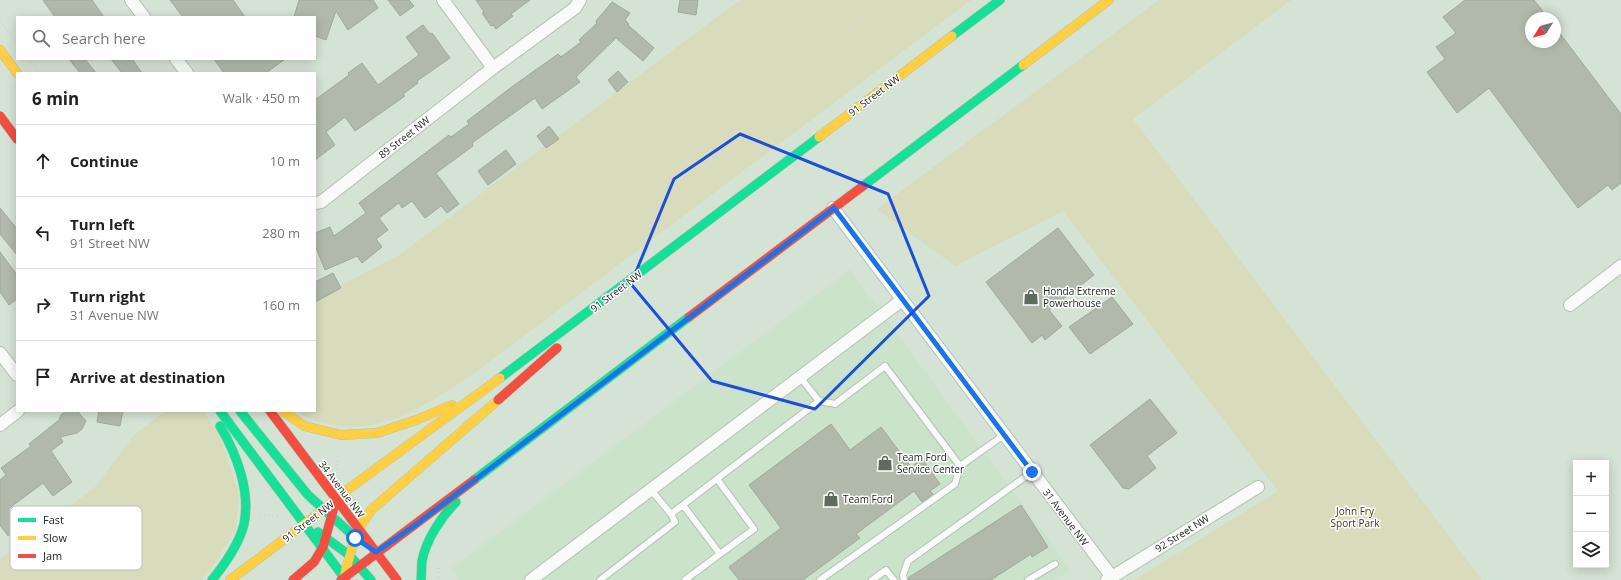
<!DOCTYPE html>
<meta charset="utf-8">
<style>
body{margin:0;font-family:"Open Sans",sans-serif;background:#f2f2f2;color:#202124}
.controls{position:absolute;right:12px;bottom:12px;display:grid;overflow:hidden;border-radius:0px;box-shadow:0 2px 10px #0003}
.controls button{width:36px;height:36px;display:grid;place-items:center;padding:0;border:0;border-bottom:1px solid #e0e0e0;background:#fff;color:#202124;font:20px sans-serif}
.compass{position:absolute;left:1525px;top:12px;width:36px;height:36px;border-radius:50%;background:#fff;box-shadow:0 2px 10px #0003;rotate:233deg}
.stop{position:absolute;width:12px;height:12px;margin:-9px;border:3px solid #1a73e8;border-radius:50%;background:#fff}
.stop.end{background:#1a73e8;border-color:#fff;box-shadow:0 1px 4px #0008}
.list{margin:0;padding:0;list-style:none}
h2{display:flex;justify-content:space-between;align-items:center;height:52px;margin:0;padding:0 16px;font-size:17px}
h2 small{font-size:13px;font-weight:400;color:#757577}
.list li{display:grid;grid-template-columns:26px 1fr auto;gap:12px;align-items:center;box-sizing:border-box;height:72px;padding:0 16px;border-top:1px solid #e0e0e0}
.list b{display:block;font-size:15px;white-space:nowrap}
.list p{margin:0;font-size:13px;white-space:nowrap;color:#757577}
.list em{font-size:13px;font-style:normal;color:#757577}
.icon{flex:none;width:22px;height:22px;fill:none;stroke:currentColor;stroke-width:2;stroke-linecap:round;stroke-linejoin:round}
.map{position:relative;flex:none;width:1621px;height:580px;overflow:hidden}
.search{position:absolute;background:#fff;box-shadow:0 2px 10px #0003;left:16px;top:16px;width:300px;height:44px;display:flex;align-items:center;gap:10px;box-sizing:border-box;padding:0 14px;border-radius:0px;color:#757577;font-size:15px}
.panel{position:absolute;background:#fff;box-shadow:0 2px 10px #0003;left:16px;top:72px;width:300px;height:340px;border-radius:0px}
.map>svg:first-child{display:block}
.built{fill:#cbe2cb}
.green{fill:#d8dbbc}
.building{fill:#b1baaa;stroke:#a0a89c}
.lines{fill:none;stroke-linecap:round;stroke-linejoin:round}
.lane-casing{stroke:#b6c1b6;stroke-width:8}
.street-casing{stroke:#b6c1b6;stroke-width:14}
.fast-casing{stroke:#b6c1b6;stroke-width:10}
.slow-casing{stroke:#b6c1b6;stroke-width:10}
.jam-casing{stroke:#b6c1b6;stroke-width:10}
.path{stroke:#d2d6d2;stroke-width:2.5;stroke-dasharray:1 3;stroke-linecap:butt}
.lane{stroke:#f9fbf9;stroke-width:6}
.street{stroke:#f9fbf9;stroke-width:12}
.fast{stroke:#16e098;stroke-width:9}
.slow{stroke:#ffcf43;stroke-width:9}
.jam{stroke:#f24e42;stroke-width:9}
.route{stroke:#1a73e8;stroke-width:5}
.marked{fill:none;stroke:#1d4ed8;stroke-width:3;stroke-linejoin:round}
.labels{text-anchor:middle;stroke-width:3;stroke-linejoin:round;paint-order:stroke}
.street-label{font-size:10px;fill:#212a21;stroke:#fff}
.poi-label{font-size:10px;fill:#212a21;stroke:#fff;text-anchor:start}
.park-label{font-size:10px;fill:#40390a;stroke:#fff}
.key{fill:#fff;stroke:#bcbfbc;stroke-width:1}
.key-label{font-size:11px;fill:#212a21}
</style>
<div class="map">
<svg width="1621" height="580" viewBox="0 0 1621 580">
<rect width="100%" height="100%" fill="#d5e3d5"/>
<!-- built -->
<path class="built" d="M850,270L1071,570L1053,580H460L451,569Z"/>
<!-- green -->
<path class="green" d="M740,0H971L474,373C418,411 362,449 294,411H315V299L399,255Z
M1159,0H1291L1133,119L1482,580H1134L1278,491L1063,211L955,266L877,209Z
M165,411H203L219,434L239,493L236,529L210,571L201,580H0V559L95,487L134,435Z"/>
<!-- building -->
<path class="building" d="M43,0H92L104,17H55Z
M170,0H233L245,17H183Z
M299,0H373L378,8L348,30L336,11L326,40L315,36V17H294Z
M388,0H409L414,6L400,16Z
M476,0H530L511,14L513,16L496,29L493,25L491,26L482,13L484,12Z
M680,0H698L696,15L678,12Z
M1465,0H1534L1548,18H1531V42H1555V27L1621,114V183L1612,190L1608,185L1578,208L1489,88L1457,113L1427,72L1445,59L1436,47L1456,33L1443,17Z
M612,2L630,13L625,20L629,24L628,25L654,48L643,61L616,38L576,77L580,82L542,109L535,98L472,143L473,146L436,173L459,204L447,213L441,206L425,218L412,201L402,208L399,203L379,218L388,230L376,239L382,247L362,263L357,256L325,270L315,245V233L330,227L334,236L366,213L359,203L449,135L451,137L469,124L467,121L513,86L558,54L561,57L581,42L579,40L597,23L596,21Z
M423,25L430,34L432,33L450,58L417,81L418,83L403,94L405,96L355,131L345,117L326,132L335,145L315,160V100L349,75L348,73L362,63L378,85L419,55L406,37Z
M69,59H85L96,73H80Z
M111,59H132L142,73H122Z
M214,59H285L266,73H224Z
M618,71L628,82L617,92L608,80Z
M549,126L559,139L546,148L537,136Z
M506,150L516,164L488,185L478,171Z
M0,208L17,229V255L0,234Z
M1058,228L1094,275L1049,310L1062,326L1045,340L1042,335L1032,343L986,282Z
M0,252L17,275V299L9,305L0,292Z
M333,273L341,288L315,302V282Z
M1112,297L1133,324L1090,354L1069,327Z
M1150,399L1177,433L1147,456L1156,468L1129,489L1123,488L1090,445Z
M66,411H77L86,421L82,429L77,433L60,437L63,442L51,451L72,482L53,496L43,483L8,509L21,527L8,536L0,525V480L6,475L1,468L31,446L29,444L59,420L61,415Z
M99,411H123L120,426L97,422Z
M831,424L850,450L881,427L911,467L922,459L940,484L930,491L933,494L922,502L914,491L856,534L860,538L803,580H739L729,567L781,528L749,485Z
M1021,505L1048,547L1032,557L1031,554L991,580H908V578Z"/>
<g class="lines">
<defs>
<path id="lane" d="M800,377L819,401L835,404L885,366L960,466L1004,435
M651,490L671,514L819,401
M683,505L720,554L754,529L717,479
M600,580L675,522L671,514
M685,580L720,554
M820,580L955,484L960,466
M872,580L886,570L894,580
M904,580L903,575L908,561L1032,472
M1028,580L1055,564"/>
<path id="street" d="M131,0L144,17
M443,0L493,68
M176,59L187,73
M315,203L321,202L493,68L575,8L580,0
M833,208L1112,577
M1570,305L1621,266
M0,353L17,375
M0,425L18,411
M531,580L902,300
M1107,580L1258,487"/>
<path id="fast" d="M952,36L1000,0
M863,186L1023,65
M500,378L819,137
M220,411L346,580
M240,411L308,495L358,540
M474,480L689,317
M318,532L349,555L371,580
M212,580C225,564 239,545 244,524C251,491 236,453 220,426
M421,580C422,574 421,567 422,561C426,540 441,517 456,502"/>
<path id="slow" d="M0,50L17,73
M1023,65L1109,0
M819,137L952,36
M283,411L304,426L341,435L377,433L416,420L452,405
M344,577L356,533L371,510L498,400
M230,580L323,510L347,490L500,378"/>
<path id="jam" d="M0,116L17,139
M689,317L863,186
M498,400L557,348
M270,411L397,580
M293,580L314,562L323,547L334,507
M341,580L474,480"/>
</defs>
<!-- lane casing -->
<use href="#lane" class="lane-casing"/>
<!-- street casing -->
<use href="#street" class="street-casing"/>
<!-- fast casing -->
<use href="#fast" class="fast-casing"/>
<!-- slow casing -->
<use href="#slow" class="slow-casing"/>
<!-- jam casing -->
<use href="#jam" class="jam-casing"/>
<!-- path -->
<path class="path" d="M0,21L17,43
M29,59L39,73
M315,404L338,408L359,390L766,85L840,32L896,0
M338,408L340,412V421
M336,473L339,450
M260,515L280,516
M438,564L439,580
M129,580L209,520L220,514L231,513"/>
<!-- lane -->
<use href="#lane" class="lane"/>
<!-- street -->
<use href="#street" class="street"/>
<!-- fast -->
<use href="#fast" class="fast"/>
<!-- slow -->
<use href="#slow" class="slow"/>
<!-- jam -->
<use href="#jam" class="jam"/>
</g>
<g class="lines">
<!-- route -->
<path class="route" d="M355,538L376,552L414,526L834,208L1032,472"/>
</g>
<!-- marked area -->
<path class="marked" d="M740,134L888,194L929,296L815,409L712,381L631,284L674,179Z"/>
<!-- icons -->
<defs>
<symbol id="shop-bare" viewBox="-9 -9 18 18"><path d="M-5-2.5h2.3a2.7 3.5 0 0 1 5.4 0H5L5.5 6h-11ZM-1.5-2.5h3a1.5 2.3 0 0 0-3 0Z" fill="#606b60" stroke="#fff" stroke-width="2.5" paint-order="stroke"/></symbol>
</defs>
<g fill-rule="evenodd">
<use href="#shop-bare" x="1020" y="286" width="22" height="22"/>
<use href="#shop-bare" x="874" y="452" width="22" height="22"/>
<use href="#shop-bare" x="820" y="488" width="22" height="22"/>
</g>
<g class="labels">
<!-- street labels -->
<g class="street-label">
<text transform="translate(874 95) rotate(-37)" y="4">91 Street NW</text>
<text transform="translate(404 137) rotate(-38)" y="4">89 Street NW</text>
<text transform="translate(616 291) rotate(-37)" y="4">91 Street NW</text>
<text transform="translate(342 489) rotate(53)" y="4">34 Avenue NW</text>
<text transform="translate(1066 517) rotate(53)" y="4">31 Avenue NW</text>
<text transform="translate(308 521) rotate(-37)" y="4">91 Street NW</text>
<text transform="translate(1182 533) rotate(-32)" y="4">92 Street NW</text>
</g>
<!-- poi labels -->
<g class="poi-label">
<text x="1043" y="295">Honda Extreme<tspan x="1043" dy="12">Powerhouse</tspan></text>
<text x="897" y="461">Team Ford<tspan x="897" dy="12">Service Center</tspan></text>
<text x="843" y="503">Team Ford</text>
</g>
<!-- park labels -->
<g class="park-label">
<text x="1355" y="515">John Fry<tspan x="1355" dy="12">Sport Park</tspan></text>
</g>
</g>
<!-- legend -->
<rect x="10" y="506" width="132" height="64" rx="6" class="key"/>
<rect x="18" y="518" width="18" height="4" fill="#16e098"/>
<rect x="18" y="536" width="18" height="4" fill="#ffcf43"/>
<rect x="18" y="554" width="18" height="4" fill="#f24e42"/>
<g class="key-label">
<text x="43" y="524">Fast</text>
<text x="43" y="542">Slow</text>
<text x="43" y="560">Jam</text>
</g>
</svg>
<div class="controls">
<button>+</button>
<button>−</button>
<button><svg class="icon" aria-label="layers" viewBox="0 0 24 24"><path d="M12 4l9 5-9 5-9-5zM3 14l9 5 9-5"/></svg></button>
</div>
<svg class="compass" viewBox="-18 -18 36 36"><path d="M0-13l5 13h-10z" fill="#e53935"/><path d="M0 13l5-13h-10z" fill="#757577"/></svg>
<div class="stop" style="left:355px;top:538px"></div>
<div class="stop end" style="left:1032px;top:472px"></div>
<div class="search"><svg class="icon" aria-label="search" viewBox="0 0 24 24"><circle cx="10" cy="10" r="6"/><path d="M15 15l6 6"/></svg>Search here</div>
<section class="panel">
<h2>6 min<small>Walk · 450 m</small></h2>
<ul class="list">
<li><svg class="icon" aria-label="ahead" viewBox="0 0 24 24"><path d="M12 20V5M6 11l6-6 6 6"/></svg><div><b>Continue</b></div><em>10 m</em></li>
<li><svg class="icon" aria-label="left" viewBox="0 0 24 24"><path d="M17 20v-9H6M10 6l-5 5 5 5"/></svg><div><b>Turn left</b><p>91 Street NW</p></div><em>280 m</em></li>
<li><svg class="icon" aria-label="right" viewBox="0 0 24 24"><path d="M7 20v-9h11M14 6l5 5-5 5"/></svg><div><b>Turn right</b><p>31 Avenue NW</p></div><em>160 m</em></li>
<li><svg class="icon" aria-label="arrive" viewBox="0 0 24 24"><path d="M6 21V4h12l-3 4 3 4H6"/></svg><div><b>Arrive at destination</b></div></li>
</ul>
</section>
</div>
